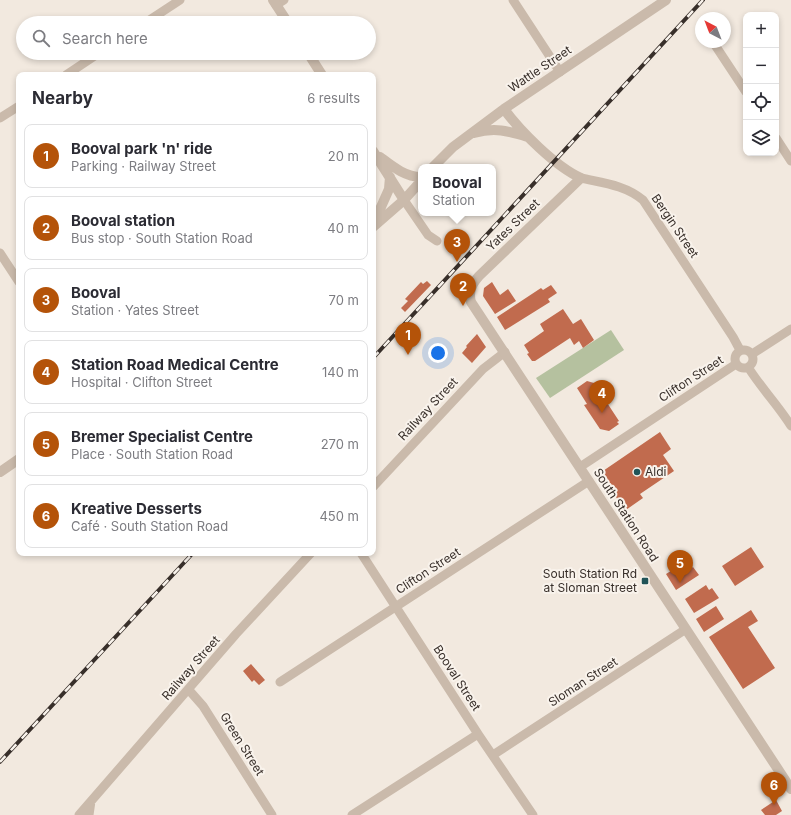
<!DOCTYPE html>
<meta charset="utf-8">
<style>
body{margin:0;font-family:Inter,sans-serif;background:#f7f7f7;color:#2b2b33}
.controls{position:absolute;right:12px;top:12px;display:grid;overflow:hidden;border-radius:8px;box-shadow:0 2px 6px #0003}
.controls button{width:36px;height:36px;display:grid;place-items:center;padding:0;border:0;border-bottom:1px solid #e1e1e2;background:#fff;color:#2b2b33;font:20px sans-serif}
.compass{position:absolute;left:695px;top:12px;width:36px;height:36px;border-radius:50%;background:#fff;box-shadow:0 2px 6px #0003;rotate:318deg}
.you{position:absolute;left:438px;top:353px;width:14px;height:14px;margin:-10px;border:3px solid #fff;border-radius:50%;background:#1a73e8;box-shadow:0 0 0 6px #1a73e833}
.badge{display:grid;place-items:center;width:26px;height:26px;border-radius:50%;background:#b45309;color:#fff;font-size:13px;font-weight:700}
.pin{position:absolute;translate:-50% -33px;filter:drop-shadow(0 1px 2px #0008)}
.pin::after{content:'';position:absolute;top:21px;width:14px;height:12px;background:inherit;clip-path:polygon(0 0,100% 0,50% 100%)}
.popup{position:absolute;left:418px;top:164px;width:78px;height:52px;box-sizing:border-box;display:grid;place-content:center;border-radius:8px;background:#fff;filter:drop-shadow(0 1px 3px #0005);font-size:13px;white-space:nowrap;color:#7c7c81}
.popup b{font-size:15px;color:#2b2b33}
.popup::after{content:'';position:absolute;left:50%;top:100%;margin-left:-8px;border:8px solid transparent;border-top-color:#fff}
.list{margin:0;padding:0;list-style:none}
h2{display:flex;justify-content:space-between;align-items:center;height:52px;margin:0;padding:0 16px;font-size:17px}
h2 small{font-size:13px;font-weight:400;color:#7c7c81}
.list li{display:grid;grid-template-columns:26px 1fr auto;gap:12px;align-items:center;box-sizing:border-box;height:64px;margin:0 8px 8px;padding:0 8px;border:1px solid #e1e1e2;border-radius:8px}
.list b{display:block;font-size:15px;white-space:nowrap}
.list p{margin:0;font-size:13px;white-space:nowrap;color:#7c7c81}
.list em{font-size:13px;font-style:normal;color:#7c7c81}
.icon{flex:none;width:22px;height:22px;fill:none;stroke:currentColor;stroke-width:2;stroke-linecap:round;stroke-linejoin:round}
.map{position:relative;flex:none;width:791px;height:815px;overflow:hidden}
.search{position:absolute;background:#fff;box-shadow:0 2px 6px #0003;left:16px;top:16px;width:360px;height:44px;display:flex;align-items:center;gap:10px;box-sizing:border-box;padding:0 14px;border-radius:22px;color:#7c7c81;font-size:15px}
.panel{position:absolute;background:#fff;box-shadow:0 2px 6px #0003;left:16px;top:72px;width:360px;height:484px;border-radius:8px}
.map>svg:first-child{display:block}
.green{fill:#b5c19f}
.building{fill:#c16b4e}
.lines{fill:none;stroke-linecap:round;stroke-linejoin:round}
.minor{stroke:#cabaab;stroke-width:9}
.tertiary{stroke:#cabaab;stroke-width:10}
.rail-casing{stroke:#382f2a;stroke-width:4}
.rail{stroke:#f9f3ec;stroke-width:2.5;stroke-dasharray:8;stroke-linecap:butt}
.poi-dot{fill:#215458;stroke:#f9f3ec;stroke-width:1.5}
.labels{text-anchor:middle;stroke-width:4;stroke-linejoin:round;paint-order:stroke}
.street-label{font-size:12px;fill:#382f2a;stroke:#f9f3ec}
.poi-label{font-size:12px;fill:#382f2a;stroke:#f9f3ec;text-anchor:start}
</style>
<div class="map">
<svg width="791" height="815" viewBox="0 0 791 815">
<rect width="100%" height="100%" fill="#f2e9df"/>
<!-- green -->
<path class="green" d="M611,330L624,350L550,398L536,378Z"/>
<!-- building -->
<path class="building" d="M324,16L329,23H313Z
M427,281L431,285L405,312L401,308L408,301L405,299L421,282L423,284Z
M492,282L500,295L508,289L516,301L495,314L483,296L484,288Z
M551,285L557,293L548,299L550,302L505,330L497,317L541,288L543,290Z
M563,309L573,324L581,319L594,340L583,348L579,341L574,345L570,338L535,361H532L527,354L529,353L524,345L544,331L540,324Z
M477,334L486,347L472,363L462,353L467,347L466,346Z
M587,381L594,383L619,421L617,422L619,424L609,431L600,429L584,405L587,404L577,388Z
M660,432L671,449L663,455L674,471L640,494L643,498L623,512L616,502L618,500L600,473Z
M751,547L764,567L735,586L722,566Z
M685,562L690,569L693,567L699,575L676,590L666,574Z
M706,585L709,590L712,588L719,598L694,613L685,599Z
M716,606L724,619L704,632L696,619Z
M751,610L758,621L748,627L775,668L743,689L709,637Z
M251,664L265,680L259,685L254,680L252,682L243,671Z
M776,800L782,811L776,815H765L761,810Z"/>
<g class="lines">
<!-- minor -->
<path class="minor" d="M513,0L560,72
M276,5L284,0
M145,23L180,0
M713,42L746,92
M66,75L99,53
M0,118L19,106
M776,138L791,161
M581,178C603,183 625,185 643,200L733,337L740,350
M404,200L428,235L437,241
M0,253L19,282
M735 359a9 9 0 1 1 18 0a9 9 0 1 1-18 0Z
M752,354L791,329
M748,367C761,388 778,405 791,426
M580,467L736,364
M373,487L483,369L505,352
M361,553L478,734L533,815
M280,682L589,481
M188,689L203,706L272,815
M493,755L686,629
M79,815L236,634L311,553
M89,815L91,801
M352,815L478,734"/>
<!-- tertiary -->
<path class="tertiary" d="M273,0L288,23
M308,53L322,75
M504,109C520,131 556,167 581,178L479,276C472,284 468,291 471,302L791,789
M474,133C495,127 508,131 528,137
M373,151L404,200
M380,157C392,166 405,177 421,177
M433,167L453,147L504,109L666,0
M373,225L389,189L390,177
M373,227L404,200L421,181
M0,472L19,459"/>
<defs>
<path id="rail" d="M373,358L703,0
M0,762L193,553"/>
</defs>
<!-- rail casing -->
<use href="#rail" class="rail-casing"/>
<!-- rail -->
<use href="#rail" class="rail"/>
</g>
<!-- markers -->
<g class="poi-dot">
<circle cx="637" cy="472" r="4"/>
<rect x="641" y="577" width="8" height="8" rx="2"/>
</g>
<g class="labels">
<!-- street labels -->
<g class="street-label">
<text transform="translate(540 69) rotate(-34)" y="4">Wattle Street</text>
<text transform="translate(513 225) rotate(-44)" y="4">Yates Street</text>
<text transform="translate(675 226) rotate(56)" y="4">Bergin Street</text>
<text transform="translate(691 379) rotate(-33)" y="4">Clifton Street</text>
<text transform="translate(428 409) rotate(-47)" y="4">Railway Street</text>
<text transform="translate(626 515) rotate(57)" y="4">South Station Road</text>
<text transform="translate(428 571) rotate(-33)" y="4">Clifton Street</text>
<text transform="translate(191 668) rotate(-49)" y="4">Railway Street</text>
<text transform="translate(457 678) rotate(57)" y="4">Booval Street</text>
<text transform="translate(583 682) rotate(-33)" y="4">Sloman Street</text>
<text transform="translate(242 744) rotate(58)" y="4">Green Street</text>
</g>
<!-- poi labels -->
<g class="poi-label">
<text x="645" y="476">Aldi</text>
<text x="637" y="578" text-anchor="end">South Station Rd<tspan x="637" dy="14">at Sloman Street</tspan></text>
</g>
</g>
</svg>
<div class="controls">
<button>+</button>
<button>−</button>
<button><svg class="icon" aria-label="locate" viewBox="0 0 24 24"><circle cx="12" cy="12" r="6"/><path d="M12 2v4M12 18v4M2 12h4M18 12h4"/></svg></button>
<button><svg class="icon" aria-label="layers" viewBox="0 0 24 24"><path d="M12 4l9 5-9 5-9-5zM3 14l9 5 9-5"/></svg></button>
</div>
<svg class="compass" viewBox="-18 -18 36 36"><path d="M0-13l5 13h-10z" fill="#e53935"/><path d="M0 13l5-13h-10z" fill="#7c7c81"/></svg>
<div class="you"></div>
<div class="pin badge" style="left:408px;top:355px">1</div>
<div class="pin badge" style="left:463px;top:306px">2</div>
<div class="pin badge" style="left:457px;top:262px">3</div>
<div class="popup"><b>Booval</b>Station</div>
<div class="pin badge" style="left:602px;top:413px">4</div>
<div class="pin badge" style="left:680px;top:583px">5</div>
<div class="pin badge" style="left:774px;top:805px">6</div>
<div class="search"><svg class="icon" aria-label="search" viewBox="0 0 24 24"><circle cx="10" cy="10" r="6"/><path d="M15 15l6 6"/></svg>Search here</div>
<section class="panel">
<h2>Nearby<small>6 results</small></h2>
<ul class="list">
<li><span class="badge">1</span><div><b>Booval park 'n' ride</b><p>Parking · Railway Street</p></div><em>20 m</em></li>
<li><span class="badge">2</span><div><b>Booval station</b><p>Bus stop · South Station Road</p></div><em>40 m</em></li>
<li><span class="badge">3</span><div><b>Booval</b><p>Station · Yates Street</p></div><em>70 m</em></li>
<li><span class="badge">4</span><div><b>Station Road Medical Centre</b><p>Hospital · Clifton Street</p></div><em>140 m</em></li>
<li><span class="badge">5</span><div><b>Bremer Specialist Centre</b><p>Place · South Station Road</p></div><em>270 m</em></li>
<li><span class="badge">6</span><div><b>Kreative Desserts</b><p>Café · South Station Road</p></div><em>450 m</em></li>
</ul>
</section>
</div>
